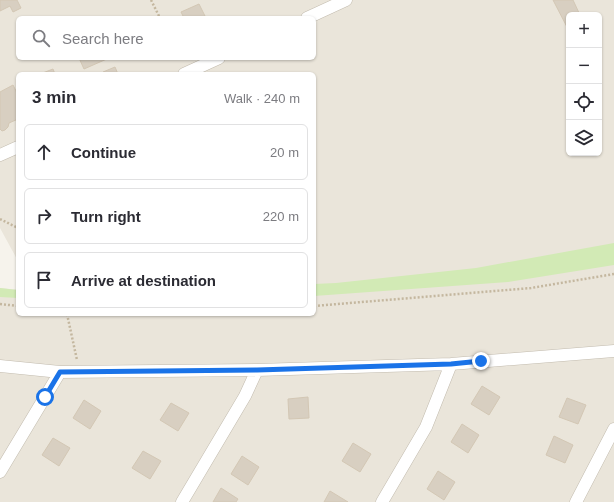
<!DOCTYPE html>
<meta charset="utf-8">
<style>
body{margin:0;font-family:Helvetica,sans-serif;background:#f7f7f7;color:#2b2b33}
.controls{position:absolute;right:12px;top:12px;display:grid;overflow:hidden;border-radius:6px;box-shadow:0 1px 3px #0004}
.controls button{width:36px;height:36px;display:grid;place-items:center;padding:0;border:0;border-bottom:1px solid #e1e1e2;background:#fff;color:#2b2b33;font:20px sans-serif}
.stop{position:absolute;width:12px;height:12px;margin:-9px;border:3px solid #1a73e8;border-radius:50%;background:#fff}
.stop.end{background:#1a73e8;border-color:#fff;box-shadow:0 1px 4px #0008}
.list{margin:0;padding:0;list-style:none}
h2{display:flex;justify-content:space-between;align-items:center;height:52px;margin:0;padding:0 16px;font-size:17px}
h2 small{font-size:13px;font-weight:400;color:#7c7c81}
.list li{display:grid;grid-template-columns:26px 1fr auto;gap:12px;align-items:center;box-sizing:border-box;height:56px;margin:0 8px 8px;padding:0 8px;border:1px solid #e1e1e2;border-radius:6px}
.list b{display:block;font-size:15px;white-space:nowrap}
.list em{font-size:13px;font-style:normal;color:#7c7c81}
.icon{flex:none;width:22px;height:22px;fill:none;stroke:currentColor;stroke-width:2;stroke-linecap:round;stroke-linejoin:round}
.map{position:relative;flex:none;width:614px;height:502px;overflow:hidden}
.search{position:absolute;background:#fff;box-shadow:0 1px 3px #0004;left:16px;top:16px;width:300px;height:44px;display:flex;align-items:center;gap:10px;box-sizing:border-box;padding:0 14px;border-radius:6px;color:#7c7c81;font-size:15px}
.panel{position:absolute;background:#fff;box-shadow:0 1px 3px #0004;left:16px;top:72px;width:300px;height:244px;border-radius:6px}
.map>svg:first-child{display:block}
.residential{fill:#eae5da;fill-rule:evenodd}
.green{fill:#d2eab5}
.building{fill:#d8cfc1;stroke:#d3c7b4}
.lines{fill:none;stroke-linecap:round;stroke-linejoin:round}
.minor-casing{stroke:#c2bbae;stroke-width:13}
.path{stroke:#c4b79f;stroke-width:2.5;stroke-dasharray:2 2;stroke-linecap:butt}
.minor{stroke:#fff;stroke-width:12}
.route{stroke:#1a73e8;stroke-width:5}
</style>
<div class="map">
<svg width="614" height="502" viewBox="0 0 614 502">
<rect width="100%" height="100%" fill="#f6f3ec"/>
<!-- residential -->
<path class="residential" d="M0,0H614V502H0V288L18,290V314H314V74H18V261L0,228ZM569,15H599V153H569ZM18,18H314V58H18Z"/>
<!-- green -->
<path class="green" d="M614,243V265L508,282L314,296V284L336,283L476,268Z
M0,288L18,290V298L0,297Z"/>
<!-- building -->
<path class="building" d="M0,0H17L21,8L13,12L10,6L0,11Z
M553,0H573L580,15H569V26L567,27Z
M199,4L206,18H184L181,12Z
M79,58H109L84,69Z
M115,67L118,74H104L103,72Z
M53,69L55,74H40Z
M13,85L18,95V119L9,123L8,127L5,130L2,131L0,129V92Z
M482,386L500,397L489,415L471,404Z
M308,397L309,418L289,419L288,399Z
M567,398L586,405L578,424L559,417Z
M84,400L101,411L90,429L73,418Z
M171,403L189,413L178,431L160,420Z
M462,424L479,435L468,453L451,442Z
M554,436L573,445L565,463L546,455Z
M53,438L70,448L59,466L42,455Z
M353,443L371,454L360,472L342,461Z
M143,451L161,461L150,479L132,468Z
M242,456L259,467L248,485L231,474Z
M438,471L455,482L444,500L427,489Z
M221,488L238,499L236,502H213Z
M330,491L348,502H324Z"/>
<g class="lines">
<defs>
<path id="minor" d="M307,18L346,0
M184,74L219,58
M0,155L18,147
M0,366L60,372L257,370L451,364L614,351
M0,472L60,372
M182,502L245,396L257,370
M382,502L426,427L451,364
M576,502L614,429"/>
</defs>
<!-- minor casing -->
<use href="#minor" class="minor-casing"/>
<!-- path -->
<path class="path" d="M151,0L160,18
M0,219L18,228
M0,304L18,306
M314,306L531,288L614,274
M67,314L77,360"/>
<!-- minor -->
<use href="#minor" class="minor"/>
</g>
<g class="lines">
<!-- route -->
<path class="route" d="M45,397L60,372L257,370L451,364L481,361"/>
</g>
</svg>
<div class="controls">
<button>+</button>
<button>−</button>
<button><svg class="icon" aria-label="locate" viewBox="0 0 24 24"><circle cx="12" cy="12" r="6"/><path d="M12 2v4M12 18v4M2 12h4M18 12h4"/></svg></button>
<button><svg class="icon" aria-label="layers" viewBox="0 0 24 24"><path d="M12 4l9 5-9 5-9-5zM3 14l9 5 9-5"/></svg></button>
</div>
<div class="stop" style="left:45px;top:397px"></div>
<div class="stop end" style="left:481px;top:361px"></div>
<div class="search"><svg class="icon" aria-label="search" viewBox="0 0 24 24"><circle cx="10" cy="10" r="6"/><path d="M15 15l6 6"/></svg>Search here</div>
<section class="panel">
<h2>3 min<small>Walk · 240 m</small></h2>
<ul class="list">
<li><svg class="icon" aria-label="ahead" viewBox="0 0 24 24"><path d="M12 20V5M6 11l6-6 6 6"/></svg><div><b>Continue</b></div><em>20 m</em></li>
<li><svg class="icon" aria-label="right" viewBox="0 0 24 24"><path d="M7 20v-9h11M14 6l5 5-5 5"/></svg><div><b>Turn right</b></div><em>220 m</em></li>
<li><svg class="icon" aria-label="arrive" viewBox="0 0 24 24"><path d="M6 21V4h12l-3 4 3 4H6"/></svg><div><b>Arrive at destination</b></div></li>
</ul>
</section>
</div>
